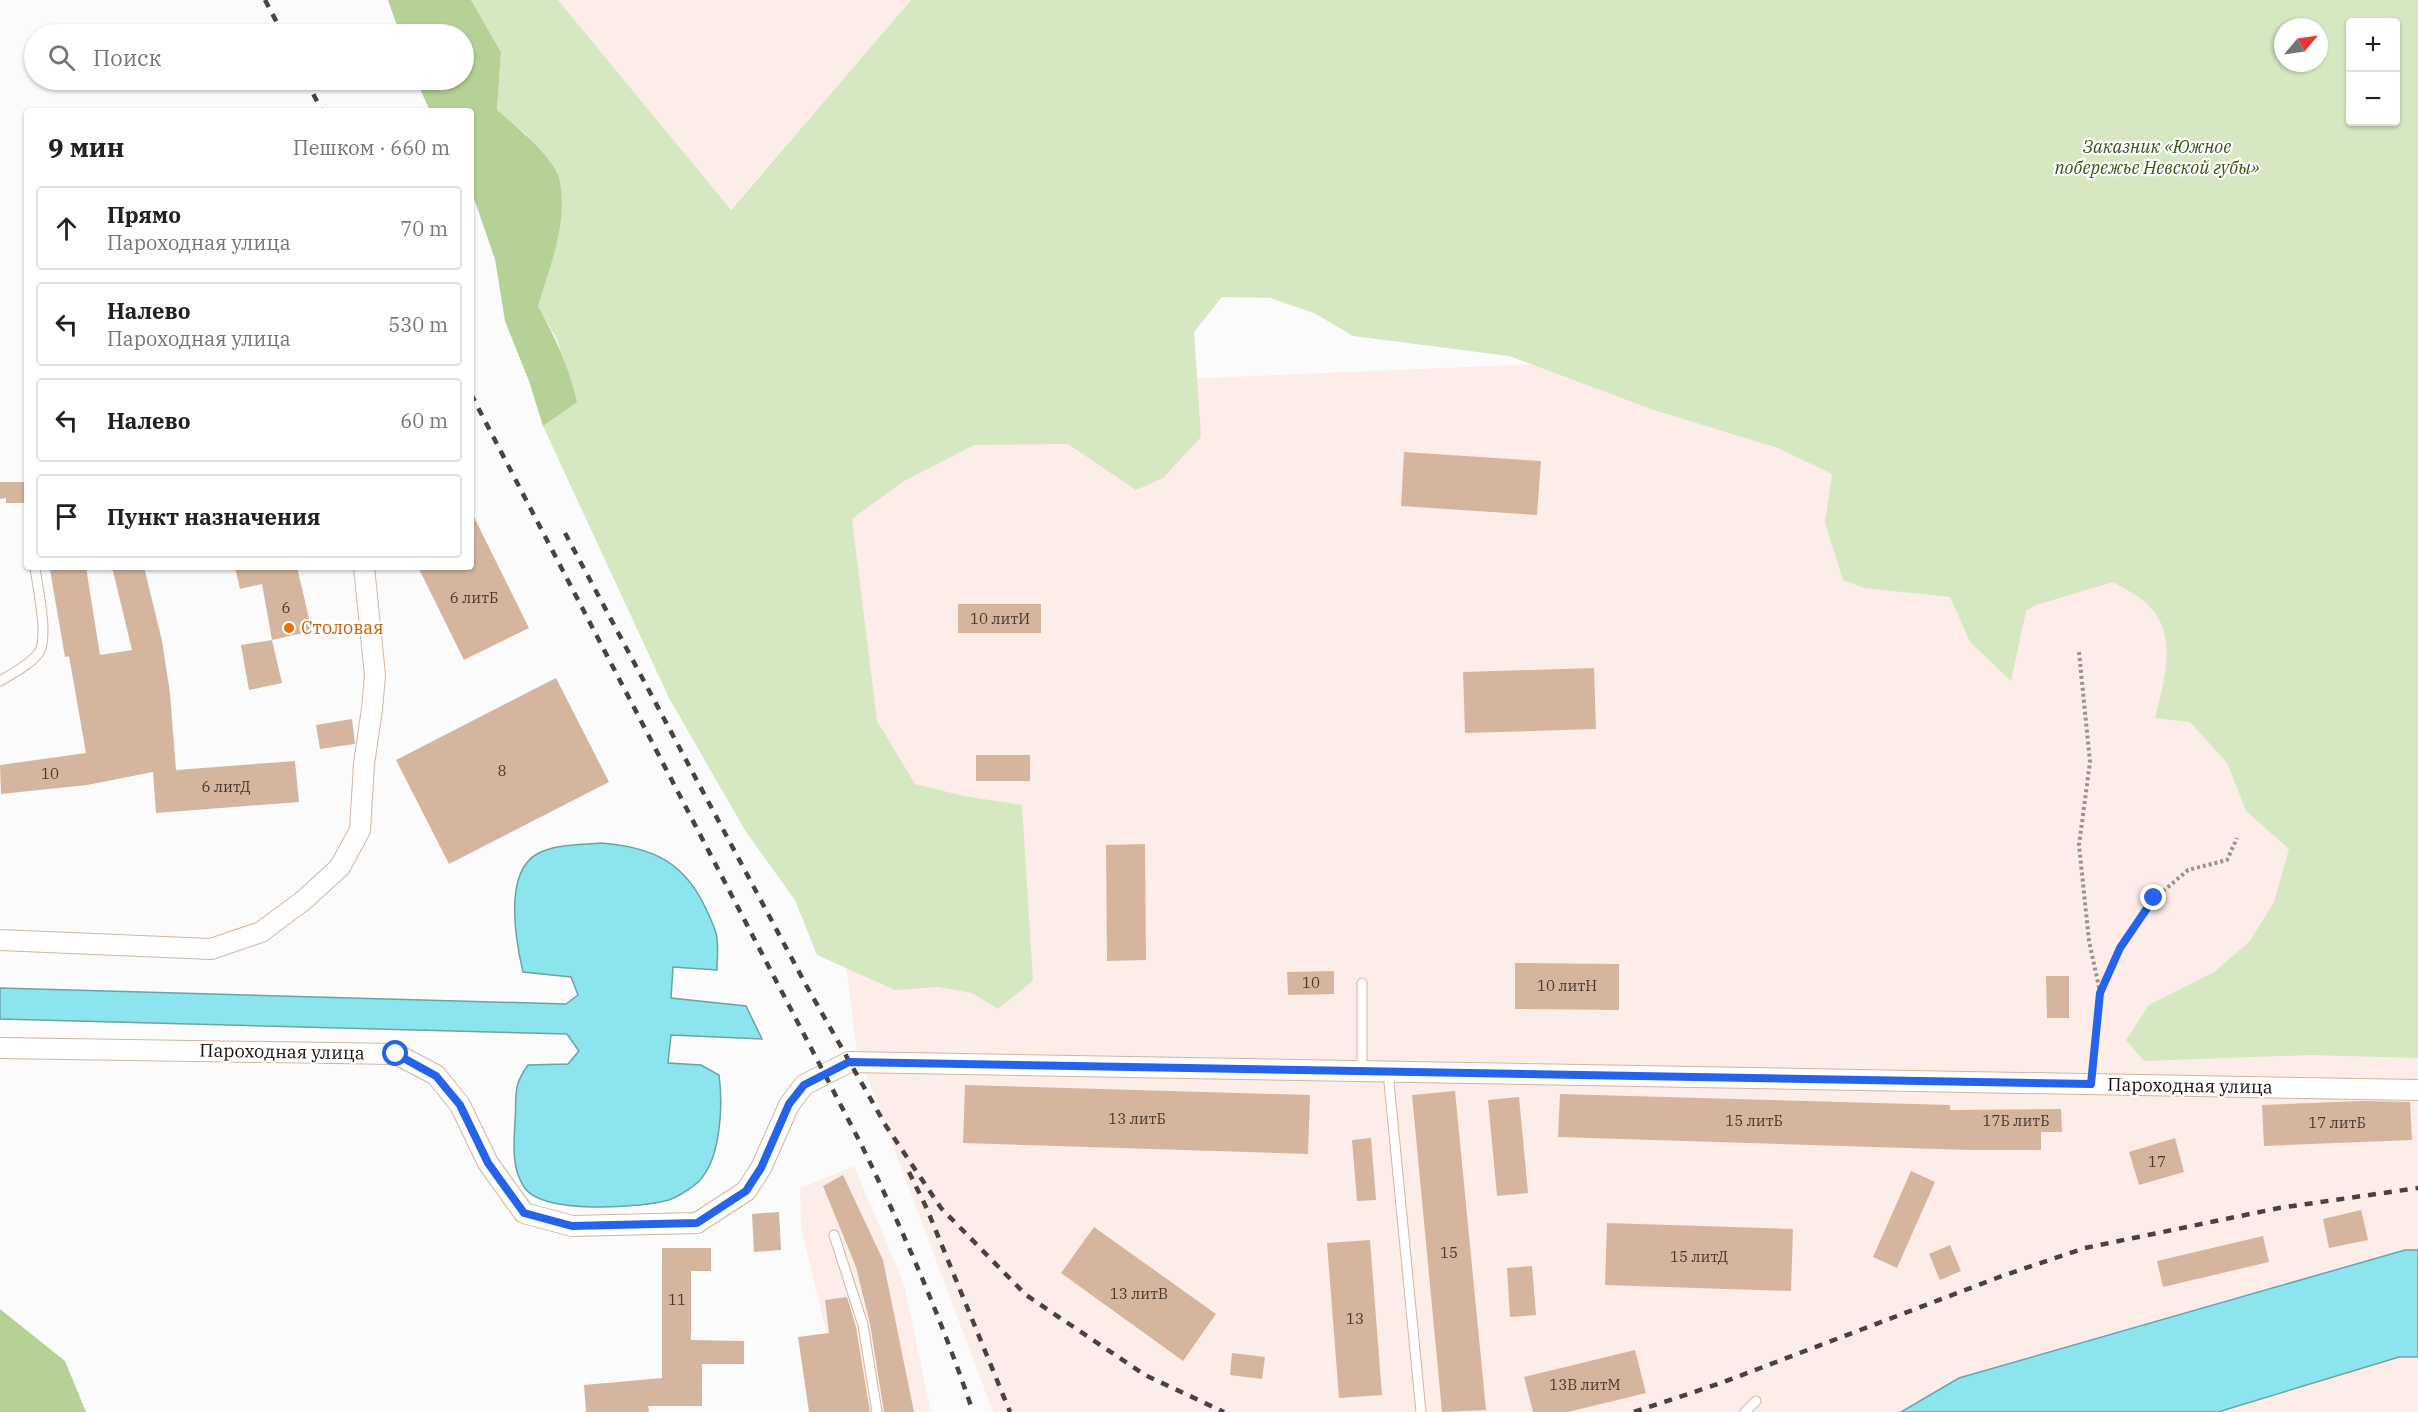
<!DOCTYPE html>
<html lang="ru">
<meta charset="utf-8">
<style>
body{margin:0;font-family:"IBM Plex Serif",serif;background:#f6f6f6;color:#202124}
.controls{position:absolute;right:18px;top:18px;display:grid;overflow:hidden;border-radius:6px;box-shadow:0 2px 4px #0004}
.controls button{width:54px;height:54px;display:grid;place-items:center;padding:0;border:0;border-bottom:2px solid #e0e0e0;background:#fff;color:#202124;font:30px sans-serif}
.compass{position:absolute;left:2274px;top:18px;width:54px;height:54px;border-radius:50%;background:#fff;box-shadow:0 2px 4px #0004;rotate:61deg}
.stop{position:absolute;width:18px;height:18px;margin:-14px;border:4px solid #2563eb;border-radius:50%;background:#fff}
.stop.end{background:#2563eb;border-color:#fff;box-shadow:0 2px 6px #0008}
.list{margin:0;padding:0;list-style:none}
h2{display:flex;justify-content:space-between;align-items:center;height:78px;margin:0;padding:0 24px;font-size:26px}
h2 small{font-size:20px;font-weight:400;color:#757577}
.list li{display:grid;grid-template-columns:39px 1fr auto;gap:18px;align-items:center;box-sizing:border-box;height:84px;margin:0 12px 12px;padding:0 12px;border:2px solid #e0e0e0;border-radius:6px}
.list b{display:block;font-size:22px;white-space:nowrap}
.list p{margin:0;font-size:20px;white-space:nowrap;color:#757577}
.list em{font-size:20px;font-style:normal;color:#757577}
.icon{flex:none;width:33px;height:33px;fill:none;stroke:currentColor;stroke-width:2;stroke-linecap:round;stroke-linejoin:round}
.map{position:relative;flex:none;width:2418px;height:1412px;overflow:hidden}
.search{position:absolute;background:#fff;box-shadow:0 2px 4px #0004;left:24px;top:24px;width:450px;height:66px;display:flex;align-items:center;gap:15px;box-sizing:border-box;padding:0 21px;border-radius:33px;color:#757577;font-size:22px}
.panel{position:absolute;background:#fff;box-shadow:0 2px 4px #0004;left:24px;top:108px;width:450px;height:462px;border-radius:6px}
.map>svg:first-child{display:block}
.industrial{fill:#fdede9}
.green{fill:#d5e8c2;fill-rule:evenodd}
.forest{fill:#b5d195}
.water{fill:#8ce4ee;stroke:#69a4a8;stroke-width:1.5}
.building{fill:#d6b59f}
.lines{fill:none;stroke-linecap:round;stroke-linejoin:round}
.lane-casing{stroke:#d5b49f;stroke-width:11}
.street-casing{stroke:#d5b49f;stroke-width:22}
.path{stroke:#989390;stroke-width:4;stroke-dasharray:3 3;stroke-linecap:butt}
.lane{stroke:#fff;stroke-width:9}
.street{stroke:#fff;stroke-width:20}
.rail{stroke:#4a423c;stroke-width:4.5;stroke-dasharray:8 8;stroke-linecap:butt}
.route{stroke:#2563eb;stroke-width:8}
.food-dot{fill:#e8710a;stroke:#fff;stroke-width:2}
.labels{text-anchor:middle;stroke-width:4.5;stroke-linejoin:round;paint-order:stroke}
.number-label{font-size:15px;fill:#48372c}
.park-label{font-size:18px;font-style:italic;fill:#3b5315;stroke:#fff}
.food-label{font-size:18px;fill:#c56008;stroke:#fff;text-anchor:start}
.street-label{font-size:18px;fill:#180d06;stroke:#fff}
</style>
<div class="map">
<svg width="2418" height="1412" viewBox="0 0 2418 1412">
<rect width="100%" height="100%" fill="#fbfbfb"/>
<!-- industrial -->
<path class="industrial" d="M558,0H911L730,210Z
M2418,327V1250H2405L1959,1378L1901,1412H993L856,1047L777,396Z
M854,1166L904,1284L931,1412H837L825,1327L801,1227L800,1188Z
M2399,1357H2418V1412H2218Z"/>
<!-- green -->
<path class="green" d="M471,0H558L731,210L911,0H2418V1058L2311,1055L2144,1061L2126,1040L2149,1005L2214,972L2250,941L2274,902L2289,849L2246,811L2227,763L2190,722L2155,718C2164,681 2179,635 2148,605C2139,595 2124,589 2113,582L2036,605L2026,611L2011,681L1970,642L1950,597L1864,588L1843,580L1825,523L1832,474L1778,448L1651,409L1509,356L1353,336L1314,313L1270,298L1222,297L1194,332L1201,437L1163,478L1136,490L1068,444L974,445L904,481L852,519L877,721L915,784L964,796L1022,805L1033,981L998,1009L972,993L938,987L895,990L817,955L795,900L746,832L669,698L543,426L577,401L557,340L538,306L527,135L497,110L501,52ZM2350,22H2396V122H2350ZM2283,27H2319V63H2283Z"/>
<!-- forest -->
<path class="forest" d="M388,0H471L501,52L497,110C513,123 554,158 559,178C569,222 550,265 538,306C555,337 569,367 577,402L543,426L529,381L505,321L495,259L471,190V111H430L416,80H464V34H400Z
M0,1309L65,1361L86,1412H0Z"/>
<!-- water -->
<path class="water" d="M601,843C653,847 685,862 707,911C710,918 714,926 716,933C719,944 717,958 717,970L673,967L671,998L746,1006L762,1039L671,1035L668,1063L701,1065L719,1075C723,1105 721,1157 700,1180C694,1187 677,1197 669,1200C640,1208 542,1215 524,1187C511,1167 514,1143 515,1121C517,1095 512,1087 528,1065L568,1064L579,1051L567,1034L0,1019V988L566,1004L578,995L571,977L523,972C516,942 503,873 537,854C555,844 580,845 601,843Z
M2405,1250H2418V1357H2399L2218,1412H1901L1959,1378Z"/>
<!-- building -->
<path class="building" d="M1404,452L1541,461L1537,515L1401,506Z
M0,482H27V503H6V498L0,499Z
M471,511L529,628L464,660L418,567H471Z
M69,567H86L100,655L132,650L112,567H144L162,641L170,693L176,770L295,761L299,802L156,813L153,772L87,785L1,794L0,765L86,753L69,656L65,657L50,570Z
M235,567H297L312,631L272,640L262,584L240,589Z
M958,604H1041V633H958Z
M272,640L282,683L249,690L241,645Z
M1594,668L1596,729L1465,733L1463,672Z
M556,678L609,782L449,864L396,760Z
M352,719L355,744L320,749L316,725Z
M976,755H1030V781H976Z
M1145,844L1146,960L1107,961L1106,845Z
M1515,963L1619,964V1010L1515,1009Z
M1334,971V994L1288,995L1287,972Z
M2046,976H2069V1018H2047Z
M965,1085L1310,1095L1308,1154L963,1143Z
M1455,1091L1486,1410L1442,1412L1412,1095Z
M1560,1094L1950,1105V1110L2061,1109L2062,1132H2041V1150H1970L1558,1137Z
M1519,1097L1528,1193L1497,1196L1488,1100Z
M2361,1101L2410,1102L2412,1140L2264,1146L2262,1105Z
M1371,1138L1376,1200L1357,1201L1352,1140Z
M2175,1138L2184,1172L2139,1185L2129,1152Z
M1911,1171L1935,1182L1897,1268L1873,1257Z
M843,1175L883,1260L914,1412H884L870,1324L856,1267L823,1186Z
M2361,1210L2368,1240L2329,1248L2323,1219Z
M779,1212L781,1250L754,1252L752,1214Z
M1607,1223L1793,1229L1791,1291L1605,1285Z
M1094,1227L1216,1314L1183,1361L1061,1273Z
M2263,1236L2269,1262L2163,1287L2157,1261Z
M1370,1240L1382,1395L1339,1398L1327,1243Z
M1950,1245L1961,1271L1940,1280L1929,1254Z
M662,1248H711V1271H691V1340L744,1341V1364H702V1406H648L649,1412H586L584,1385L662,1378Z
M1532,1266L1536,1315L1510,1317L1507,1268Z
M847,1297L856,1327L870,1412H809L798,1337L829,1333L825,1300Z
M1635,1350L1646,1393L1568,1412H1533L1524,1377Z
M1232,1353L1265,1357L1262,1379L1230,1375Z"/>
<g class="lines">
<defs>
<path id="lane" d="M0,681C13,673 28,666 38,654C50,639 37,586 35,567
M1362,983V1071
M1388,1072L1421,1412
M834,1235L863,1325L877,1412
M1745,1412L1756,1401"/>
<path id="street" d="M0,940L211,949L261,932L304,900L340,867L360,830L364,764L372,709L375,675L364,567
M0,1048L396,1054L436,1075L460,1105L488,1163L524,1213L572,1226L697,1223L746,1191L761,1168L789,1105L804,1085L849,1062L2418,1090"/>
</defs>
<!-- lane casing -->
<use href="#lane" class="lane-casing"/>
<!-- street casing -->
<use href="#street" class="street-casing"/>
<!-- path -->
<path class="path" d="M2079,652L2090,762L2079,845L2089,941L2100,992L2093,1066
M2100,992L2120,948L2154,899L2188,870L2227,860L2237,838"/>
<!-- lane -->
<use href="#lane" class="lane"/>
<!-- street -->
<use href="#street" class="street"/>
<!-- rail -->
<path class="rail" d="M265,0L283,34
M306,80L322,111
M471,394L862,1146C904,1233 942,1320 973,1412
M565,533L806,985L886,1126L941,1208L1026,1295L1145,1375L1224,1412
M909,1172L927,1209L1010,1412
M1634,1412L1721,1383L2002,1276L2085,1248L2279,1208L2418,1188"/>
</g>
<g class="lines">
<!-- route -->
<path class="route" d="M396,1054L436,1076L460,1105L488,1163L524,1213L572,1226L697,1223L746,1191L761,1168L789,1104L804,1085L849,1062L2091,1084L2100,993L2120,948L2154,898"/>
</g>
<!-- markers -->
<circle class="food-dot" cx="289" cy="628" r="6"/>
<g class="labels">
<!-- number labels -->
<g class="number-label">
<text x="474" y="603">6 литБ</text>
<text x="286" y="613">6</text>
<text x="1000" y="624">10 литИ</text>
<text x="502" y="776">8</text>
<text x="50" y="779">10</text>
<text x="226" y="792">6 литД</text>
<text x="1311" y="988">10</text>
<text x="1567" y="991">10 литН</text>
<text x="1137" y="1124">13 литБ</text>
<text x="1754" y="1126">15 литБ</text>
<text x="2016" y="1126">17Б литБ</text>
<text x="2337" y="1128">17 литБ</text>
<text x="2157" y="1167">17</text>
<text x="1449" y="1258">15</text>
<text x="1699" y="1262">15 литД</text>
<text x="1139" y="1299">13 литВ</text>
<text x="677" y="1305">11</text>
<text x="1355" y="1324">13</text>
<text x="1585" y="1390">13В литМ</text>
</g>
<!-- park labels -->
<g class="park-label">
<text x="2157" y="153">Заказник «Южное<tspan x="2157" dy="21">побережье Невской губы»</tspan></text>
</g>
<!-- food labels -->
<g class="food-label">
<text x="301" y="634">Столовая</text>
</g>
<!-- street labels -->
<g class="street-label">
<text transform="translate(282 1052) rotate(1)" y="6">Пароходная улица</text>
<text transform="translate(2190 1086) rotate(1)" y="6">Пароходная улица</text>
</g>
</g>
</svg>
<div class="controls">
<button>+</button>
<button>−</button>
</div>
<svg class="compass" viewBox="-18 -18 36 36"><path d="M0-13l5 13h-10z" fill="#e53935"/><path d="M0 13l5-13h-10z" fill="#757577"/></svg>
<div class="stop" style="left:396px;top:1054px"></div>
<div class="stop end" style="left:2154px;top:898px"></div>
<div class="search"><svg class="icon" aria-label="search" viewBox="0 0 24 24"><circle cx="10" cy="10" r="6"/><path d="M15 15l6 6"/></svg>Поиск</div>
<section class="panel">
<h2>9 мин<small>Пешком · 660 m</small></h2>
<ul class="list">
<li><svg class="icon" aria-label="ahead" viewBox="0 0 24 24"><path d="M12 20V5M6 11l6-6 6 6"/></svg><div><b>Прямо</b><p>Пароходная улица</p></div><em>70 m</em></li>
<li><svg class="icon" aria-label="left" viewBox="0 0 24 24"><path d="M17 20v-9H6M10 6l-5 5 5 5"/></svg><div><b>Налево</b><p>Пароходная улица</p></div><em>530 m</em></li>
<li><svg class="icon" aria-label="left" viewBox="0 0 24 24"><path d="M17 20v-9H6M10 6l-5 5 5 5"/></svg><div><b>Налево</b></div><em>60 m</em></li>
<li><svg class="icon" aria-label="arrive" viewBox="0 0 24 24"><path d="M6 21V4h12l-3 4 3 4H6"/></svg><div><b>Пункт назначения</b></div></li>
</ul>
</section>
</div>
